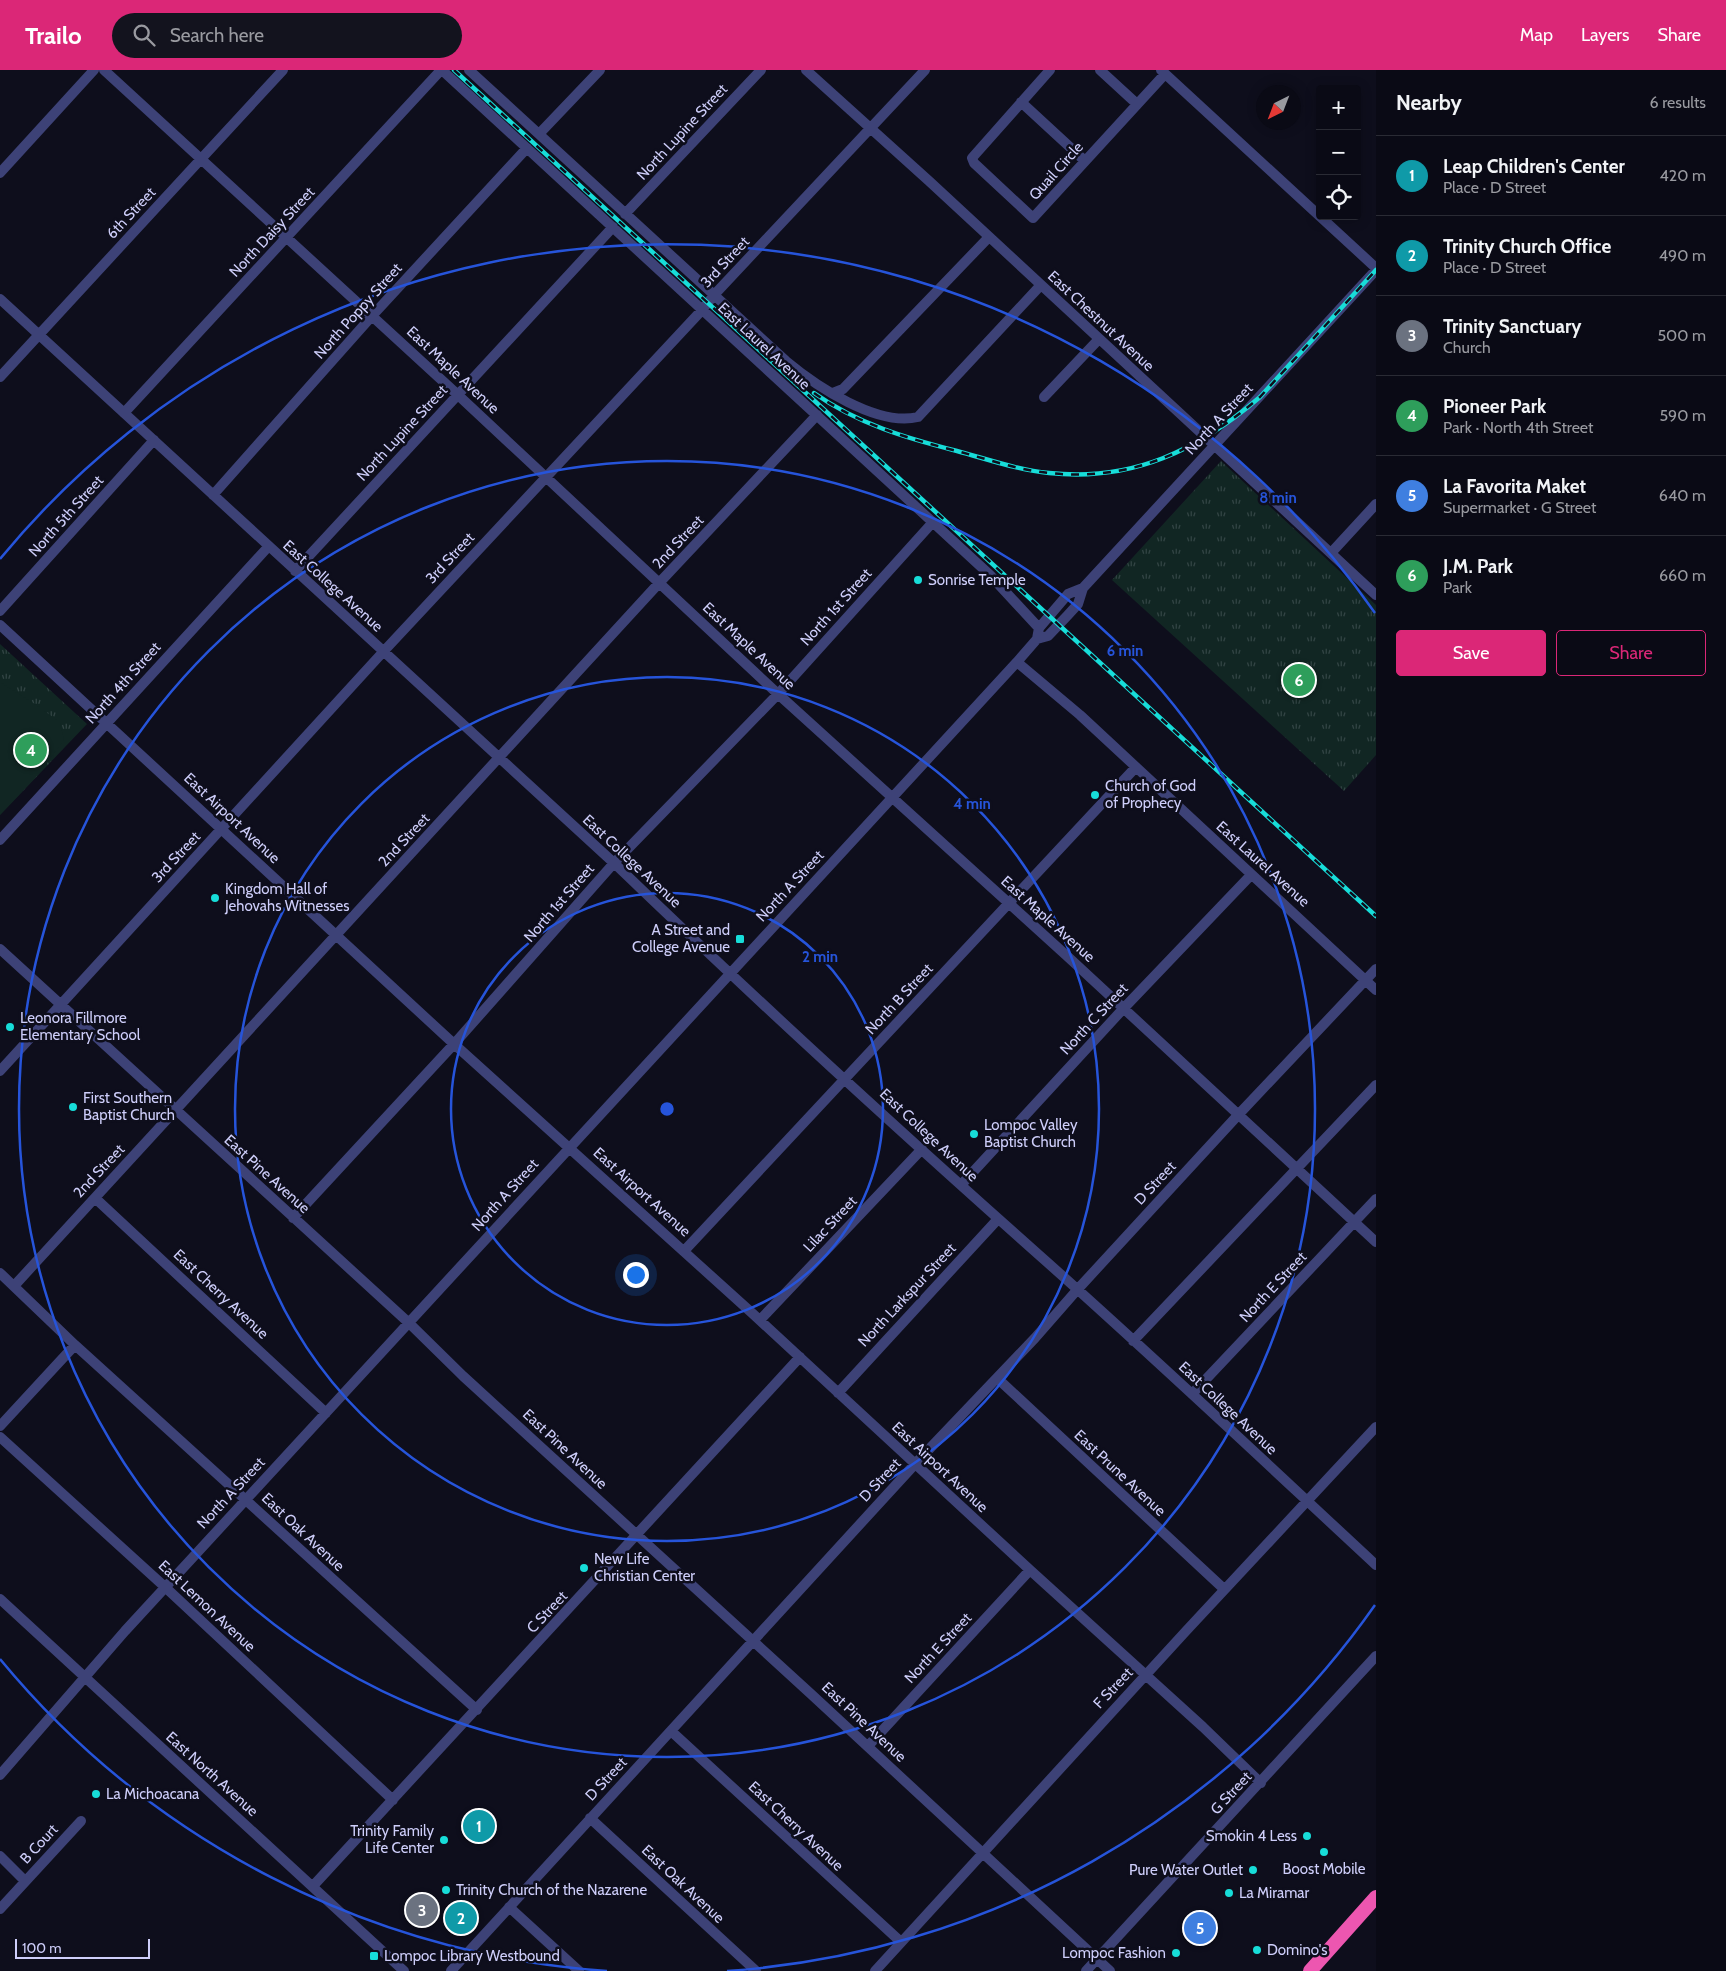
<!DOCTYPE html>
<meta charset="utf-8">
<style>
body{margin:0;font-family:Cabin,sans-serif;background:#13131e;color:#f1f3f6}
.controls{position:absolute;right:15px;top:15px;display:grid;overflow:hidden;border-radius:5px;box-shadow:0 2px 12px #0003}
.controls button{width:45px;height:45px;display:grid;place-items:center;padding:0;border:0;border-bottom:1px solid #2a2b34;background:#0a0a15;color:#f1f3f6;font:25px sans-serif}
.compass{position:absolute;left:1256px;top:15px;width:45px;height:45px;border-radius:50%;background:#0a0a15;box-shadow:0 2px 12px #0003;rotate:222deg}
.scale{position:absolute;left:15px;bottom:12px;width:135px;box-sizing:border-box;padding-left:5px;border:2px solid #cecefa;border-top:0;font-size:14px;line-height:18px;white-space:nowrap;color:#cecefa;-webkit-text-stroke:4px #0e0e1c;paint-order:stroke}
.you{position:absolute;left:635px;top:1204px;width:18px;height:18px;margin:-12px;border:4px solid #fff;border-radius:50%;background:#1a73e8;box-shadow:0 0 0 8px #1a73e833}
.badge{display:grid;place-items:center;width:32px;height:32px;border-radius:50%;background:#db2777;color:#fff;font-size:16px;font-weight:700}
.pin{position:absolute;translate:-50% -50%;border:2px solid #fff;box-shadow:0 1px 5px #0006}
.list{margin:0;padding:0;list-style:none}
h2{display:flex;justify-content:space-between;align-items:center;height:65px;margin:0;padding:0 20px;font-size:21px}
h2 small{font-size:16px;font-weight:400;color:#999aa0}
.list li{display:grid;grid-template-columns:32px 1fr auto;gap:15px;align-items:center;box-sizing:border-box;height:80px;padding:0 20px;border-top:1px solid #2a2b34}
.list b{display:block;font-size:19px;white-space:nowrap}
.list p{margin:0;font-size:16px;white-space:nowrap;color:#999aa0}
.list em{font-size:16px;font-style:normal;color:#999aa0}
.actions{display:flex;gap:10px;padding:15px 20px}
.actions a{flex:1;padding:11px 0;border:1px solid #db2777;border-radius:5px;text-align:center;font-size:18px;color:#db2777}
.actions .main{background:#db2777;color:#fff}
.icon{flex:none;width:28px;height:28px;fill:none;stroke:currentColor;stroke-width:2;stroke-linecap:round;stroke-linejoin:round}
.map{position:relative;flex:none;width:1376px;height:1901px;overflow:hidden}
header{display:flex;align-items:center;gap:30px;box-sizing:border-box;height:70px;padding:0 25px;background:#db2777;color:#fff}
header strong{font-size:24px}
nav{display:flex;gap:28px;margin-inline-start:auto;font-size:18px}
.search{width:350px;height:45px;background:#13131e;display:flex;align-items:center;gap:12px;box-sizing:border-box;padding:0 18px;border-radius:28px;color:#999aa0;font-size:19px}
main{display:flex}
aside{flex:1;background:#0a0a15}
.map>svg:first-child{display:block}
.grass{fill:url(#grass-tufts)}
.pitch{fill:#112623}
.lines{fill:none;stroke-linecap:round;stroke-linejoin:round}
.minor{stroke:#3d4277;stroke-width:10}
.highway{stroke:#ed56b0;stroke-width:14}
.rail-casing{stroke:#17ddd9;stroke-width:4.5}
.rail{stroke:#0e0e1c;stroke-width:2.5;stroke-dasharray:8;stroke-linecap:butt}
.ring{fill:none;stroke:#2654da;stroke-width:2.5}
.poi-dot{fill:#17ddd9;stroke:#0e0e1c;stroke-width:2}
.labels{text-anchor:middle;stroke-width:5;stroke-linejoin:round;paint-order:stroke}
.street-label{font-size:15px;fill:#cecefa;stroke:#0e0e1c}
.poi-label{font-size:15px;fill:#cecefa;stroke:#0e0e1c;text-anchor:start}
.centre{fill:#2654da;stroke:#0e0e1c;stroke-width:2.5}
.ring-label{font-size:15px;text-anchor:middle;font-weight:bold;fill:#2654da;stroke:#0e0e1c;stroke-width:5;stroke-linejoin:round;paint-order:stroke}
</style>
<header>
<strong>Trailo</strong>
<div class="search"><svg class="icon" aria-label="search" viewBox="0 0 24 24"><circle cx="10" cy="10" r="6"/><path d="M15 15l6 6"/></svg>Search here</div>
<nav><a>Map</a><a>Layers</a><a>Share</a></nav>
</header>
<main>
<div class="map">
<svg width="1376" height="1901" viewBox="0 0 1376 1901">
<defs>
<pattern id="grass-tufts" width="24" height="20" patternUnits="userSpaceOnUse" patternTransform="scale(1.25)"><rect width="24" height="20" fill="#112623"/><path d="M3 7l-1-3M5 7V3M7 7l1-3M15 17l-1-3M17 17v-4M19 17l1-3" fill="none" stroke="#324444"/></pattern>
</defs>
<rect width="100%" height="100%" fill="#0e0e1c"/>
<!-- grass -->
<path class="grass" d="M1221,391L1376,535V685L1344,721L1112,510Z
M0,574L87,654L0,745Z"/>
<!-- pitch -->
<path class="pitch" d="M0,612L41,638L60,653L64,670L37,706L0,745Z"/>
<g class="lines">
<!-- minor -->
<path class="minor" d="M104,0L458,325L778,624L1067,886L1376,1172
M442,0L990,505L1039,558
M469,0L786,291C816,316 877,357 918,347L1040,216
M806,0L929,111L1376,525
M1050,0L972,88L974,93L1033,148L1165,4
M1100,0L1137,34
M1161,0L1376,198
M1021,32L1085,91
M539,64L600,0
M0,103L94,0
M625,144L761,0
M0,229L614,793C753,927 895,1057 1039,1185C1153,1286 1264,1391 1376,1495
M0,307L283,0
M833,323L843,319L989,167
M1044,327L1099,269
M124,343L441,0
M213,425L372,246L527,78
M1331,483L1376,434
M295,501L613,157
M0,541L154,370
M0,555L454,974L752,1243L1030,1500L1203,1657L1261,1713
M1037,569L1048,566L1067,546L1078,534L1083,518
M1017,592L1080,645L1376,920
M0,770L268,477
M0,879L409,1253L463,1306L811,1624L1110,1901
M0,1001L383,582L702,240L714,225L925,0
M961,1115L1123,939L1251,805
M95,1128L326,1343
M293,1148L454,974L614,793L778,624L933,452
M684,1181L1136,697
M0,1203L75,1275L477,1640
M14,1216L660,512L817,345
M760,1250L922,1079
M1133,1271L1376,1015
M997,1308L1224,1519
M838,1323L998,1149
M1192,1324L1376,1129
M0,1356L75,1275
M0,1367L165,1517L393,1730
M0,1529L404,1901
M671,1661L901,1872
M868,1676L1030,1500
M0,1705L125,1561L1017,592L1037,569L1039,558L1068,524L1083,518L1376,200
M590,1748L756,1901
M0,1786L25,1811
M313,1816L800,1287
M509,1837L579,1901
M0,1839L81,1751
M451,1901L915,1394L1035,1268L1077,1220L1239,1044L1376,899
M875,1901L1186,1561L1376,1357
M1086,1901L1376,1586"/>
<!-- highway -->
<path class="highway" d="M1310,1901L1376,1827"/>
<defs>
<path id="rail" d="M454,0L1376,846
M814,323C858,354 906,368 957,381C987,389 1018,400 1049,403C1133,412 1198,380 1260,327L1376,200"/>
</defs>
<!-- rail casing -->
<use href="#rail" class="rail-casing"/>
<!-- rail -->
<use href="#rail" class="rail"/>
</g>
<!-- distance rings -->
<g class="ring">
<circle cx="667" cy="1039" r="216"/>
<circle cx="667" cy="1039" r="432"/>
<circle cx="667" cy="1039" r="648"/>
<path d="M1375 1535A864 864 0 0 1 727 1901M607 1901A864 864 0 0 1 0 1589M0 489A864 864 0 0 1 1375 543"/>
</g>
<!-- markers -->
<g class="poi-dot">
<circle cx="918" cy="510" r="5"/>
<circle cx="1095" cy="725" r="5"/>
<circle cx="215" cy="828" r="5"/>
<rect x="735" y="864" width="10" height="10" rx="2.5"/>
<circle cx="10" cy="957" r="5"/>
<circle cx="73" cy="1037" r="5"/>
<circle cx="974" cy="1064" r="5"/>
<circle cx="584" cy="1498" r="5"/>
<circle cx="96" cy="1724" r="5"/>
<circle cx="1307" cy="1766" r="5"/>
<circle cx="444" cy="1770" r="5"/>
<circle cx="1324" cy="1782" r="5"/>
<circle cx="1253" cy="1800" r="5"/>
<circle cx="446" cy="1820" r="5"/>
<circle cx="1229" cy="1823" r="5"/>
<circle cx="1257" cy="1880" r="5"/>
<circle cx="1176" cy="1883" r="5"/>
<rect x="369" y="1881" width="10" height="10" rx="2.5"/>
</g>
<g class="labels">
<!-- street labels -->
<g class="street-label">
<text transform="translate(682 62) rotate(-47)" y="5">North Lupine Street</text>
<text transform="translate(1056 101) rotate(-48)" y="5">Quail Circle</text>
<text transform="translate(131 143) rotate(-47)" y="5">6th Street</text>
<text transform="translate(272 162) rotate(-47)" y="5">North Daisy Street</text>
<text transform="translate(725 192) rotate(-47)" y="5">3rd Street</text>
<text transform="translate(358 241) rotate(-48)" y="5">North Poppy Street</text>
<text transform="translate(1101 251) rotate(43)" y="5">East Chestnut Avenue</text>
<text transform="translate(764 276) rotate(43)" y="5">East Laurel Avenue</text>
<text transform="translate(453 300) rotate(43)" y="5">East Maple Avenue</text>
<text transform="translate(1219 349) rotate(-47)" y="5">North A Street</text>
<text transform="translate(402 363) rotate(-47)" y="5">North Lupine Street</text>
<text transform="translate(66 446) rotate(-48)" y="5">North 5th Street</text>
<text transform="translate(678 472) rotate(-47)" y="5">2nd Street</text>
<text transform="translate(450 488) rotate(-47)" y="5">3rd Street</text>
<text transform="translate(333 516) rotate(42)" y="5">East College Avenue</text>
<text transform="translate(836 537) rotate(-48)" y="5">North 1st Street</text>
<text transform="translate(749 576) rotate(43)" y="5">East Maple Avenue</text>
<text transform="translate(123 613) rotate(-48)" y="5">North 4th Street</text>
<text transform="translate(232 748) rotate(43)" y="5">East Airport Avenue</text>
<text transform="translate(404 770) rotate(-47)" y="5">2nd Street</text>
<text transform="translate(176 787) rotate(-47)" y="5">3rd Street</text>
<text transform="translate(632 791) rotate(43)" y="5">East College Avenue</text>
<text transform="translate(1263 794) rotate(42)" y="5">East Laurel Avenue</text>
<text transform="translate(790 816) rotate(-47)" y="5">North A Street</text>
<text transform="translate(559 833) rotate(-49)" y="5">North 1st Street</text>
<text transform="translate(1048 849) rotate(42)" y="5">East Maple Avenue</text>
<text transform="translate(899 929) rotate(-47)" y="5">North B Street</text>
<text transform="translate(1094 949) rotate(-47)" y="5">North C Street</text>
<text transform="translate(929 1065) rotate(43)" y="5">East College Avenue</text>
<text transform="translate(99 1101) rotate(-47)" y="5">2nd Street</text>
<text transform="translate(267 1104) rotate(42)" y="5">East Pine Avenue</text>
<text transform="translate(1155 1113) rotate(-47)" y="5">D Street</text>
<text transform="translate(642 1122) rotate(42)" y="5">East Airport Avenue</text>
<text transform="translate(505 1125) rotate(-48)" y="5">North A Street</text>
<text transform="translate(830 1154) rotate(-47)" y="5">Lilac Street</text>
<text transform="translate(1273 1217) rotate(-47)" y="5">North E Street</text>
<text transform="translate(221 1224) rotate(43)" y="5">East Cherry Avenue</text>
<text transform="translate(907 1225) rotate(-47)" y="5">North Larkspur Street</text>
<text transform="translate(1228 1338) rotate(43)" y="5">East College Avenue</text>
<text transform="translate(565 1379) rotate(43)" y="5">East Pine Avenue</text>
<text transform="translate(940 1397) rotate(43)" y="5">East Airport Avenue</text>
<text transform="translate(1120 1403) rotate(43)" y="5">East Prune Avenue</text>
<text transform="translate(880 1410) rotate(-47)" y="5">D Street</text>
<text transform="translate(231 1423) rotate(-47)" y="5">North A Street</text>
<text transform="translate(303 1462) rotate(43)" y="5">East Oak Avenue</text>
<text transform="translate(207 1536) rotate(43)" y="5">East Lemon Avenue</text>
<text transform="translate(547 1542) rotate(-47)" y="5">C Street</text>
<text transform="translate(938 1578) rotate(-47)" y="5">North E Street</text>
<text transform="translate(1113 1618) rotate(-47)" y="5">F Street</text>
<text transform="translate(864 1652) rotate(43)" y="5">East Pine Avenue</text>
<text transform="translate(212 1704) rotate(42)" y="5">East North Avenue</text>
<text transform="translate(606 1709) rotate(-47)" y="5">D Street</text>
<text transform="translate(1231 1723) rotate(-47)" y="5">G Street</text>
<text transform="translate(796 1756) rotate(43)" y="5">East Cherry Avenue</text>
<text transform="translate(39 1774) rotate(-47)" y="5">B Court</text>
<text transform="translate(683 1814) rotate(43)" y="5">East Oak Avenue</text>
</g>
<!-- poi labels -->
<g class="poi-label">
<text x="928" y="515">Sonrise Temple</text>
<text x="1105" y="721">Church of God<tspan x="1105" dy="17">of Prophecy</tspan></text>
<text x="225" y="824">Kingdom Hall of<tspan x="225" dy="17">Jehovahs Witnesses</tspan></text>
<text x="730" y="865" text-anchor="end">A Street and<tspan x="730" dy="17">College Avenue</tspan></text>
<text x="20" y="953">Leonora Fillmore<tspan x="20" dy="17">Elementary School</tspan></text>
<text x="83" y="1033">First Southern<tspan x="83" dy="17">Baptist Church</tspan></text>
<text x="984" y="1060">Lompoc Valley<tspan x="984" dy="17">Baptist Church</tspan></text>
<text x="594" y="1494">New Life<tspan x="594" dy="17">Christian Center</tspan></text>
<text x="106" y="1729">La Michoacana</text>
<text x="434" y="1766" text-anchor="end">Trinity Family<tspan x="434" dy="17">Life Center</tspan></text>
<text x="1297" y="1771" text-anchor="end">Smokin 4 Less</text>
<text x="1324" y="1804" text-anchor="middle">Boost Mobile</text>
<text x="1243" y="1805" text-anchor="end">Pure Water Outlet</text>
<text x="456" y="1825">Trinity Church of the Nazarene</text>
<text x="1239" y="1828">La Miramar</text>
<text x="1267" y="1885">Domino's</text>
<text x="1166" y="1888" text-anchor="end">Lompoc Fashion</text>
<text x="384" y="1891">Lompoc Library Westbound</text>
</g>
</g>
<circle cx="667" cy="1039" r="8" class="centre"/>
<g class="ring-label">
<text x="1278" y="433">8 min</text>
<text x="1125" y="586">6 min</text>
<text x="972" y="739">4 min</text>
<text x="820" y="892">2 min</text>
</g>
</svg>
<div class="controls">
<button>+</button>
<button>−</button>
<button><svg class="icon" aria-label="locate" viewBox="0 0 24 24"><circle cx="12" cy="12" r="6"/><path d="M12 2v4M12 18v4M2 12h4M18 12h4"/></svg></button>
</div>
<svg class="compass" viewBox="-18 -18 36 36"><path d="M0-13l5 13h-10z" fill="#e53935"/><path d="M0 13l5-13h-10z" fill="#999aa0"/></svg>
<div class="scale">100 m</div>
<div class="you"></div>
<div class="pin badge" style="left:479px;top:1756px;background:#0f9aa8">1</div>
<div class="pin badge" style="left:461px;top:1848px;background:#0f9aa8">2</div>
<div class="pin badge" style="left:422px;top:1840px;background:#6b7280">3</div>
<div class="pin badge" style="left:31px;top:680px;background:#2e9e5b">4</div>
<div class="pin badge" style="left:1200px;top:1858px;background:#3f7fe0">5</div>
<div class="pin badge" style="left:1299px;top:610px;background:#2e9e5b">6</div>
</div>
<aside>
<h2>Nearby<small>6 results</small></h2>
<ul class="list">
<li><span class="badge" style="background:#0f9aa8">1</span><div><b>Leap Children's Center</b><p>Place · D Street</p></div><em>420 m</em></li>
<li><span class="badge" style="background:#0f9aa8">2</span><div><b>Trinity Church Office</b><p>Place · D Street</p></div><em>490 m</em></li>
<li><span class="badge" style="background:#6b7280">3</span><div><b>Trinity Sanctuary</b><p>Church</p></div><em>500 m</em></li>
<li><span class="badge" style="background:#2e9e5b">4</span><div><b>Pioneer Park</b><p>Park · North 4th Street</p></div><em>590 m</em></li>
<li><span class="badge" style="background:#3f7fe0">5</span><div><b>La Favorita Maket</b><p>Supermarket · G Street</p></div><em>640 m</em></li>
<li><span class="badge" style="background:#2e9e5b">6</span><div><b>J.M. Park</b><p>Park</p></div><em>660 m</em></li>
</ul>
<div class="actions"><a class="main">Save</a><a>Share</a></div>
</aside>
</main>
